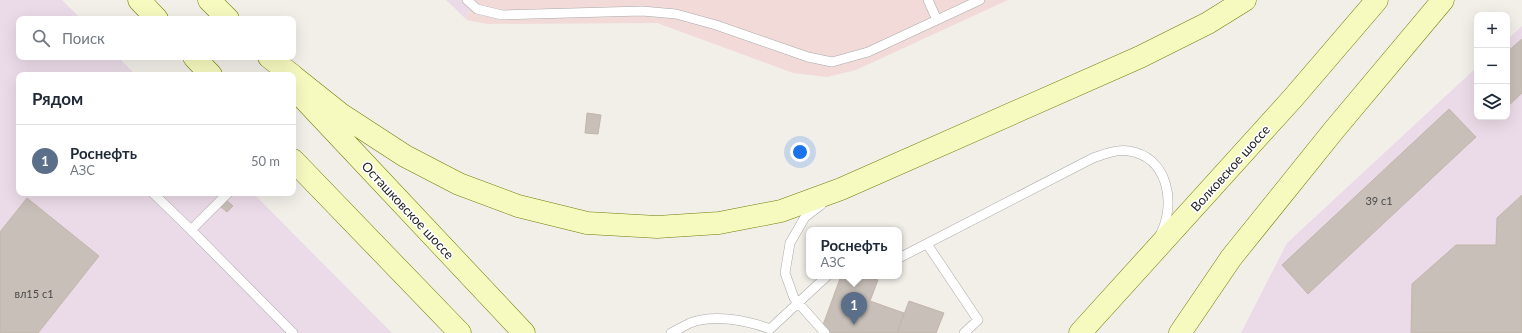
<!DOCTYPE html>
<html lang="ru">
<meta charset="utf-8">
<style>
body{margin:0;font-family:Lato,sans-serif;background:#f2f2f3;color:#1f2937}
.controls{position:absolute;right:12px;top:12px;display:grid;overflow:hidden;border-radius:8px;box-shadow:0 4px 16px #0002}
.controls button{width:36px;height:36px;display:grid;place-items:center;padding:0;border:0;border-bottom:1px solid #e0e1e3;background:#fff;color:#1f2937;font:20px sans-serif}
.you{position:absolute;left:800px;top:152px;width:14px;height:14px;margin:-10px;border:3px solid #fff;border-radius:50%;background:#1a73e8;box-shadow:0 0 0 6px #1a73e833}
.badge{display:grid;place-items:center;width:26px;height:26px;border-radius:50%;background:#d93025;color:#fff;font-size:13px;font-weight:700}
.pin{position:absolute;translate:-50% -33px;filter:drop-shadow(0 1px 2px #0008)}
.pin::after{content:'';position:absolute;top:21px;width:14px;height:12px;background:inherit;clip-path:polygon(0 0,100% 0,50% 100%)}
.popup{position:absolute;left:806px;top:227px;width:96px;height:52px;box-sizing:border-box;display:grid;place-content:center;border-radius:8px;background:#fff;filter:drop-shadow(0 1px 3px #0005);font-size:13px;white-space:nowrap;color:#747a83}
.popup b{font-size:15px;color:#1f2937}
.popup::after{content:'';position:absolute;left:50%;top:100%;margin-left:-8px;border:8px solid transparent;border-top-color:#fff}
.list{margin:0;padding:0;list-style:none}
h2{display:flex;justify-content:space-between;align-items:center;height:52px;margin:0;padding:0 16px;font-size:17px}
h2 small{font-size:13px;font-weight:400;color:#747a83}
.list li{display:grid;grid-template-columns:26px 1fr auto;gap:12px;align-items:center;box-sizing:border-box;height:72px;padding:0 16px;border-top:1px solid #e0e1e3}
.list b{display:block;font-size:15px;white-space:nowrap}
.list p{margin:0;font-size:13px;white-space:nowrap;color:#747a83}
.list em{font-size:13px;font-style:normal;color:#747a83}
.icon{flex:none;width:22px;height:22px;fill:none;stroke:currentColor;stroke-width:2;stroke-linecap:round;stroke-linejoin:round}
.map{position:relative;flex:none;width:1522px;height:333px;overflow:hidden}
.search{position:absolute;background:#fff;box-shadow:0 4px 16px #0002;left:16px;top:16px;width:280px;height:44px;display:flex;align-items:center;gap:10px;box-sizing:border-box;padding:0 14px;border-radius:8px;color:#747a83;font-size:15px}
.panel{position:absolute;background:#fff;box-shadow:0 4px 16px #0002;left:16px;top:72px;width:280px;height:124px;border-radius:8px}
.map>svg:first-child{display:block}
.commercial{fill:#f2dad9}
.industrial{fill:#ebdbe8}
.building{fill:#c7bfb8;stroke:#c4b6ab}
.lines{fill:none;stroke-linecap:round;stroke-linejoin:round}
.lane-casing{stroke:#a9a9a9;stroke-width:10}
.secondary-casing{stroke:#707d05;stroke-width:23}
.lane{stroke:#fff;stroke-width:9}
.secondary{stroke:#f7fabf;stroke-width:22}
.labels{text-anchor:middle;stroke-width:3.5;stroke-linejoin:round;paint-order:stroke}
.number-label{font-size:11px;fill:#4b4948}
.street-label{font-size:13px;fill:#222;stroke:#fff}
</style>
<div class="map">
<svg width="1522" height="333" viewBox="0 0 1522 333">
<rect width="100%" height="100%" fill="#f2efe9"/>
<!-- commercial -->
<path class="commercial" d="M472,0H1008L856,70L827,77L793,73L657,23L488,24L466,20Z"/>
<!-- industrial -->
<path class="industrial" d="M0,0H62L81,19H19V57H118L136,75H19V193H253L392,333H0Z
M446,0H472L466,19Z
M1522,26V333H1241L1287,243L1477,67V117H1507V40Z"/>
<!-- building -->
<path class="building" d="M1522,39V93L1507,107V52Z
M1449,109L1476,137L1308,294L1282,265Z
M587,113L601,115L598,134L585,133Z
M1522,195V333H1411L1412,284L1456,245H1496L1497,218Z
M27,198L99,256L38,333H0V232Z
M226,200L233,206L227,212L220,206Z
M841,276H865L878,280L870,301L904,313L897,333H820Z
M909,301L944,313L936,333H897Z"/>
<g class="lines">
<defs>
<path id="lane" d="M467,0L477,9L502,15L642,11L676,14L716,25L808,57L832,62L868,52L980,0
M928,0L937,20
M153,193L191,230L228,193
M821,205L805,217L790,243L785,273L794,298L825,333
M191,230L293,333
M927,244L978,320L964,333
M899,258L1093,158C1104,154 1117,149 1129,151C1168,157 1176,203 1161,233
M671,333C677,330 684,326 690,323C714,314 746,320 770,329L827,276"/>
<path id="secondary" d="M139,0L157,19
M209,0L228,19
M194,57L211,75
M269,57L292,75
M293,76L342,115L405,156L459,184L518,206L587,223L657,227L719,223L781,211L841,189L1140,57L1208,23L1245,0
M304,99L524,333
M293,160L460,333
M1080,333L1293,98L1377,0
M1180,333L1231,258L1334,130L1443,0"/>
</defs>
<!-- lane casing -->
<use href="#lane" class="lane-casing"/>
<!-- secondary casing -->
<use href="#secondary" class="secondary-casing"/>
<!-- lane -->
<use href="#lane" class="lane"/>
<!-- secondary -->
<use href="#secondary" class="secondary"/>
</g>
<g class="labels">
<!-- number labels -->
<g class="number-label">
<text x="1379" y="205">39 с1</text>
<text x="34" y="298">вл15 с1</text>
</g>
<!-- street labels -->
<g class="street-label">
<text transform="translate(1230 168) rotate(-48)" y="5">Волковское шоссе</text>
<text transform="translate(408 210) rotate(47)" y="5">Осташковское шоссе</text>
</g>
</g>
</svg>
<div class="controls">
<button>+</button>
<button>−</button>
<button><svg class="icon" aria-label="layers" viewBox="0 0 24 24"><path d="M12 4l9 5-9 5-9-5zM3 14l9 5 9-5"/></svg></button>
</div>
<div class="you"></div>
<div class="pin badge" style="left:854px;top:325px;background:#5c6f8a">1</div>
<div class="popup"><b>Роснефть</b>АЗС</div>
<div class="search"><svg class="icon" aria-label="search" viewBox="0 0 24 24"><circle cx="10" cy="10" r="6"/><path d="M15 15l6 6"/></svg>Поиск</div>
<section class="panel">
<h2>Рядом<small></small></h2>
<ul class="list">
<li><span class="badge" style="background:#5c6f8a">1</span><div><b>Роснефть</b><p>АЗС</p></div><em>50 m</em></li>
</ul>
</section>
</div>
